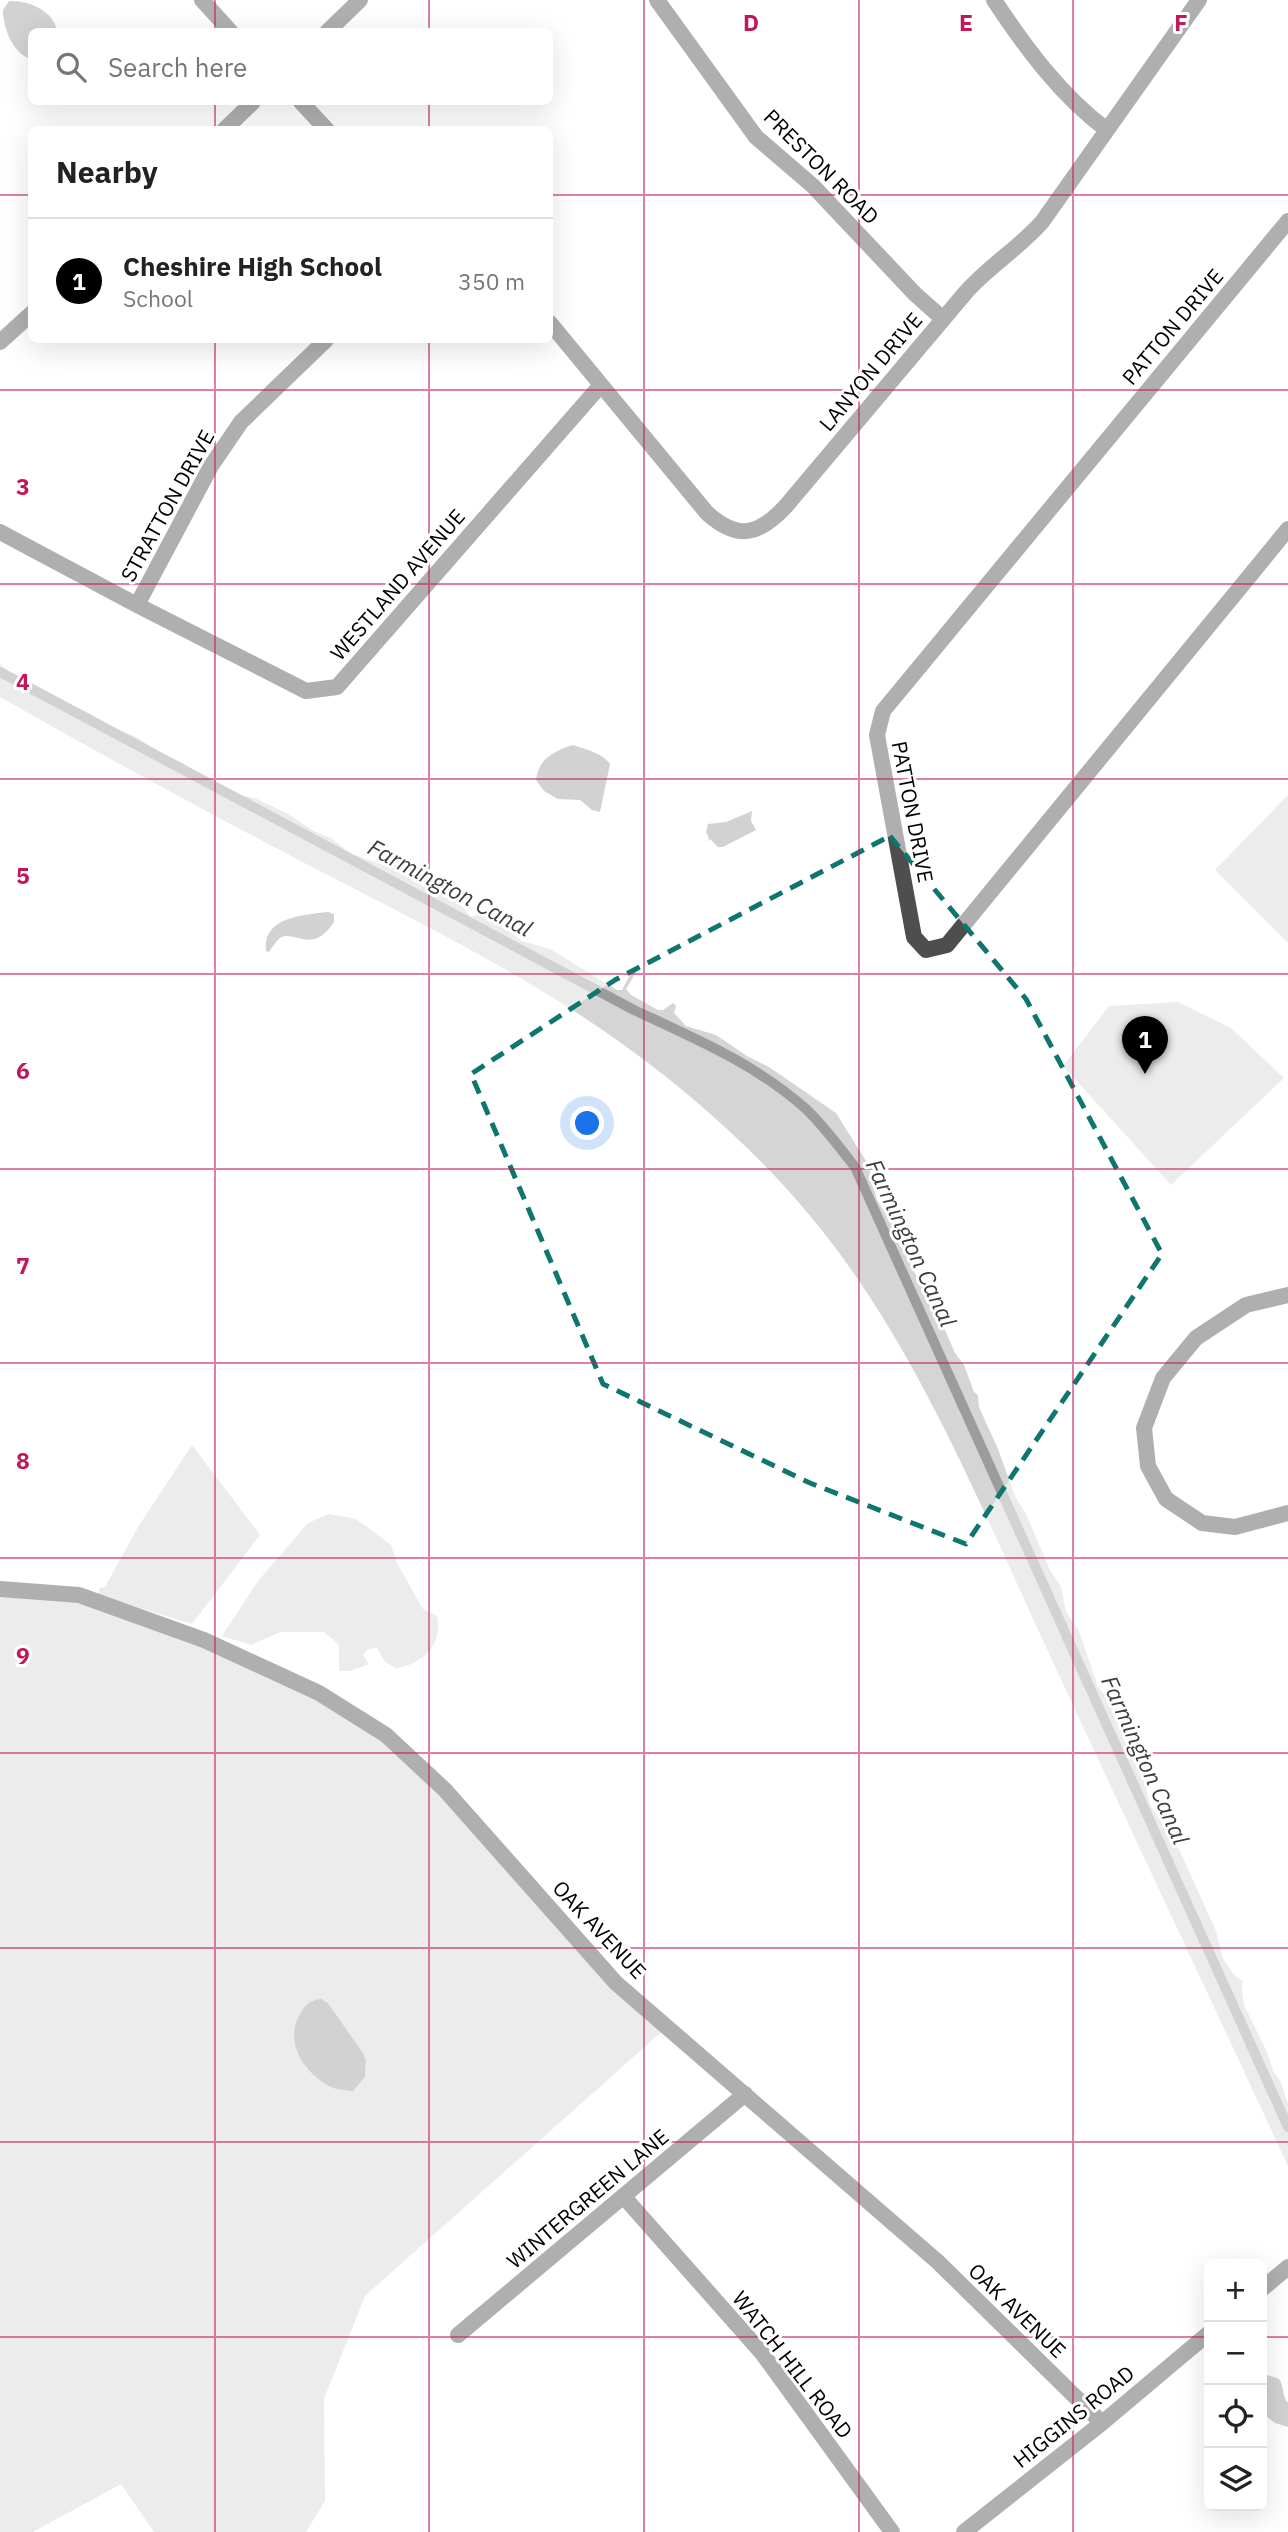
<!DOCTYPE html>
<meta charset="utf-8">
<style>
body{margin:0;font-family:"IBM Plex Sans",sans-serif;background:#f6f6f6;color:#222}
.controls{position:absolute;right:21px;bottom:21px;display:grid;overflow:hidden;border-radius:10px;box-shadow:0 7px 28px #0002}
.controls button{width:63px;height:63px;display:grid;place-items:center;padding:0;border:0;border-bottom:2px solid #e0e0e0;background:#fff;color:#222;font:35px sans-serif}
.you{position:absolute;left:588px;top:1124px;width:24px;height:24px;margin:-18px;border:5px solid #fff;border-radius:50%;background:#1a73e8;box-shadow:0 0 0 10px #1a73e833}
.badge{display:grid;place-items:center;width:46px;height:46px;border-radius:50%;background:#000;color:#fff;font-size:23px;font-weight:700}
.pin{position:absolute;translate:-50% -58px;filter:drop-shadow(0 2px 4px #0008)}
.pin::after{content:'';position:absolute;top:37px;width:24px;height:21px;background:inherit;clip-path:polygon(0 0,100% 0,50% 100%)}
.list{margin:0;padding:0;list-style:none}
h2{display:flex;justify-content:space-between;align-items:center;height:91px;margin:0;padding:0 28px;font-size:30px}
h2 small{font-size:23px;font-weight:400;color:#767676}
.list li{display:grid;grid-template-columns:46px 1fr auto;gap:21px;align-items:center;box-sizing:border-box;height:126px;padding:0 28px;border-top:2px solid #e0e0e0}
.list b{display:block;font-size:26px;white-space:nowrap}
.list p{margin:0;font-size:23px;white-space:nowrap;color:#767676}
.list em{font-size:23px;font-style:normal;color:#767676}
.icon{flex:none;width:38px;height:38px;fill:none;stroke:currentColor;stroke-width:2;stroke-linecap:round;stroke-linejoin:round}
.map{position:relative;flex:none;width:1288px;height:2532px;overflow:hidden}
.search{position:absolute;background:#fff;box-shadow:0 7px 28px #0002;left:28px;top:28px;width:525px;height:77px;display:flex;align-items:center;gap:18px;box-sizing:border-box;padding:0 24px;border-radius:10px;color:#767676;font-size:26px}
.panel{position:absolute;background:#fff;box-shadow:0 7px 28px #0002;left:28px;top:126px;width:525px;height:217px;border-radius:10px}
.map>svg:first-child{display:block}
.green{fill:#d5d5d5;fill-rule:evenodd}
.water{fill:#9c9c9c}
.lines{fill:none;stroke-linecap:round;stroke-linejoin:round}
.canal{stroke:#9c9c9c;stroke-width:10}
.minor{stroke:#4e4e4e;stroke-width:16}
.marked{fill:none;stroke:#0f766e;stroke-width:5;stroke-dasharray:14 9;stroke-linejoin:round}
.grid{fill:none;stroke:#c2185b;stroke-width:2;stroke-opacity:0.55}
.labels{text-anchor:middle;stroke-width:6;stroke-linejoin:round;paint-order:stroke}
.street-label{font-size:21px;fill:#000;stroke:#fff}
.water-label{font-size:23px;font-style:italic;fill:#3d3d3d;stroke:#fff}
.grid-label{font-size:23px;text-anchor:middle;font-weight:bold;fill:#c2185b;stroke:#fff;stroke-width:6;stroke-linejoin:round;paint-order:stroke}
</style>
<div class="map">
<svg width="1288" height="2532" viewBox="0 0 1288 2532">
<rect width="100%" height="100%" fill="#fff"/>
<!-- green -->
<path class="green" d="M0,664L9,672L64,703L89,713L113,728L135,736L164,755L181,762L207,780L232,794L255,798L288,814L314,831L331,838L350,853L383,865H390L397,859L400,864L398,869C414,887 436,888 455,901C462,905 466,911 471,917L478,914H486L522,941L550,949L617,990H622L631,973L637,971L626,989L631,995L658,1010H663L673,1003L676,1006L674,1013L686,1026L716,1035L747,1056L769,1067L836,1113L868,1164L877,1200L891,1222L900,1246L909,1258L913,1270L938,1314L955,1353L964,1365L974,1392L978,1395L979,1407L998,1449L1015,1496L1026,1514L1050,1570L1061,1587L1066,1612L1079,1631L1098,1687L1110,1702L1126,1744L1144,1777L1150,1805L1179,1849L1216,1931L1223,1959L1235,1976L1243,1981L1242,1991L1244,2005L1268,2054L1273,2071L1281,2082L1288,2104V2166C1212,2002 1135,1839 1059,1675C992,1533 931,1376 837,1250C788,1184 729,1127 665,1076C557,990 436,931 314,868C208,813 104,756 0,697Z
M1288,795V943L1215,870Z
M1178,1002L1231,1028L1284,1078L1171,1185L1063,1066L1109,1006Z
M192,1445L260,1535L192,1624L98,1595L100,1588L105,1587L138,1527Z
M329,1514L356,1519L391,1545L397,1563L423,1609L437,1616C443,1644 423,1665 396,1668L385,1662L377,1648L368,1649L363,1655L369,1664L350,1671H339V1645L324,1632H280L251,1645L222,1636L258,1581L308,1523Z
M0,1589L79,1595L204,1640L386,1735L667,2027L365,2296L324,2399L325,2501L306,2532H154L121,2484L33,2532H0ZM328,2003L363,2053L333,2088Z"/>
<!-- water -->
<path class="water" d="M9,1C29,0 54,11 57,31L32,32L31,59C13,54 3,28 3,10Z
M573,745C584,749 603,753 610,764L600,812L592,810L580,800L558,799L544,791L536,780C538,759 554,751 573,745Z
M752,811L751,821L756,830L723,847H718L710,839L707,841L709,838L706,832L708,824L726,822Z
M328,912L334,914V922C312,956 294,929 280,938C276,941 272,948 269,952L266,951C262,917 303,915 328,912Z
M321,1999L328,2003L363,2053L366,2060L365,2077L353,2091C346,2090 337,2090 331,2087C305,2074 283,2042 300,2014C305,2005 310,2000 321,1999Z
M1268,2375L1279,2379C1284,2386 1282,2396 1288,2403V2427L1275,2423L1262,2413V2377Z"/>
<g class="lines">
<!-- canal -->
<path class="canal" d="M0,672L634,1010C694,1038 756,1064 806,1109C824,1126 839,1147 855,1167L1288,2127"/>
<!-- minor -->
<path class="minor" d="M202,0L231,32
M657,0L756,137L813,186L915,294L943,319
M994,0C1025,47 1061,96 1107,130
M327,32L360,0
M301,102L327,130
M224,130L253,102
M1288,221L883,711L877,735L914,937L926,950L947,945L1288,529
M550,323L707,513C738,541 759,535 786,506L966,292C989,266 1019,248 1042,222L1199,0
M0,342L32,313
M0,532L137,605L306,691L337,687L600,386
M137,605L211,466L241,422L326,340
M1288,1295L1246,1305L1196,1338L1163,1378L1144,1428L1148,1466L1166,1499L1202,1523L1235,1527L1288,1513
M0,1589L79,1595L204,1640L319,1693L386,1735L445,1790L616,1983L938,2262L1102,2423
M624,2197L762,2353L892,2532
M1262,2289L1288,2267
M458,2335L745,2094
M964,2532L1102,2423L1209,2333"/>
</g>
<!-- marked area -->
<path d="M0 0H1288V2532H0ZM890,836L1026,999L1162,1254L966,1544L810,1483L603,1384L471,1074L615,980Z" fill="#fff" fill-opacity=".55" fill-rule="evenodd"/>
<path class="marked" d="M890,836L1026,999L1162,1254L966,1544L810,1483L603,1384L471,1074L615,980Z"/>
<!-- grid -->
<path class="grid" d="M215,0V32M429,0V32M644,0V2532M859,0V2532M1073,0V2532M215,102V130M429,102V130M0,195H32M550,195H1288M215,340V2532M429,340V2532M0,390H1288M0,584H1288M0,779H1288M0,974H1288M0,1169H1288M0,1363H1288M0,1558H1288M0,1753H1288M0,1948H1288M0,2142H1288M0,2337H1209M1262,2337H1288"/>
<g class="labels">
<!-- street labels -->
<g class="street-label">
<text transform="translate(821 167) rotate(45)" y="7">PRESTON ROAD</text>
<text transform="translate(1173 327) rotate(-50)" y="7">PATTON DRIVE</text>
<text transform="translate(871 372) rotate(-50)" y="7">LANYON DRIVE</text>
<text transform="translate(168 506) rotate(-61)" y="7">STRATTON DRIVE</text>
<text transform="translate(398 585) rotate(-49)" y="7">WESTLAND AVENUE</text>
<text transform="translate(912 812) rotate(79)" y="7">PATTON DRIVE</text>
<text transform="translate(599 1930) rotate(47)" y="7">OAK AVENUE</text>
<text transform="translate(588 2199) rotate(-40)" y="7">WINTERGREEN LANE</text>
<text transform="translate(1017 2311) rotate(44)" y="7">OAK AVENUE</text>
<text transform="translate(792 2365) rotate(52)" y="7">WATCH HILL ROAD</text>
<text transform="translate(1074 2417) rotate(-39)" y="7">HIGGINS ROAD</text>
</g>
<!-- water labels -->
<g class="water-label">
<text transform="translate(450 888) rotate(28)" y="8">Farmington Canal</text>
<text transform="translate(911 1243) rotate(65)" y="8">Farmington Canal</text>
<text transform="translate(1145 1760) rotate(66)" y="8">Farmington Canal</text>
</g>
</g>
<g class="grid-label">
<text x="751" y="31">D</text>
<text x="966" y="31">E</text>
<text x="1181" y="31">F</text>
<text x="23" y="495">3</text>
<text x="23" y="690">4</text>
<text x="23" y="884">5</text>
<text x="23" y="1079">6</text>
<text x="23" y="1274">7</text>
<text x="23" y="1469">8</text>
<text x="23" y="1664">9</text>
</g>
</svg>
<div class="controls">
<button>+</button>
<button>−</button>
<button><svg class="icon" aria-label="locate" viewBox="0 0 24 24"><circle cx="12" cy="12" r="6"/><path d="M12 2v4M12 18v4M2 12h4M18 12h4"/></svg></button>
<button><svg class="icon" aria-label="layers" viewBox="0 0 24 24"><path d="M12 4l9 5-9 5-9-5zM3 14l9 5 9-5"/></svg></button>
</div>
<div class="you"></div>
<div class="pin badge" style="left:1145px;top:1074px">1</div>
<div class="search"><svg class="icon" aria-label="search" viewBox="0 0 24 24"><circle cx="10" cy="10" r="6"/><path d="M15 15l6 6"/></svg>Search here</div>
<section class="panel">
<h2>Nearby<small></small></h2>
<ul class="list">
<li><span class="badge">1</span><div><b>Cheshire High School</b><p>School</p></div><em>350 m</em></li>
</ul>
</section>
</div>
